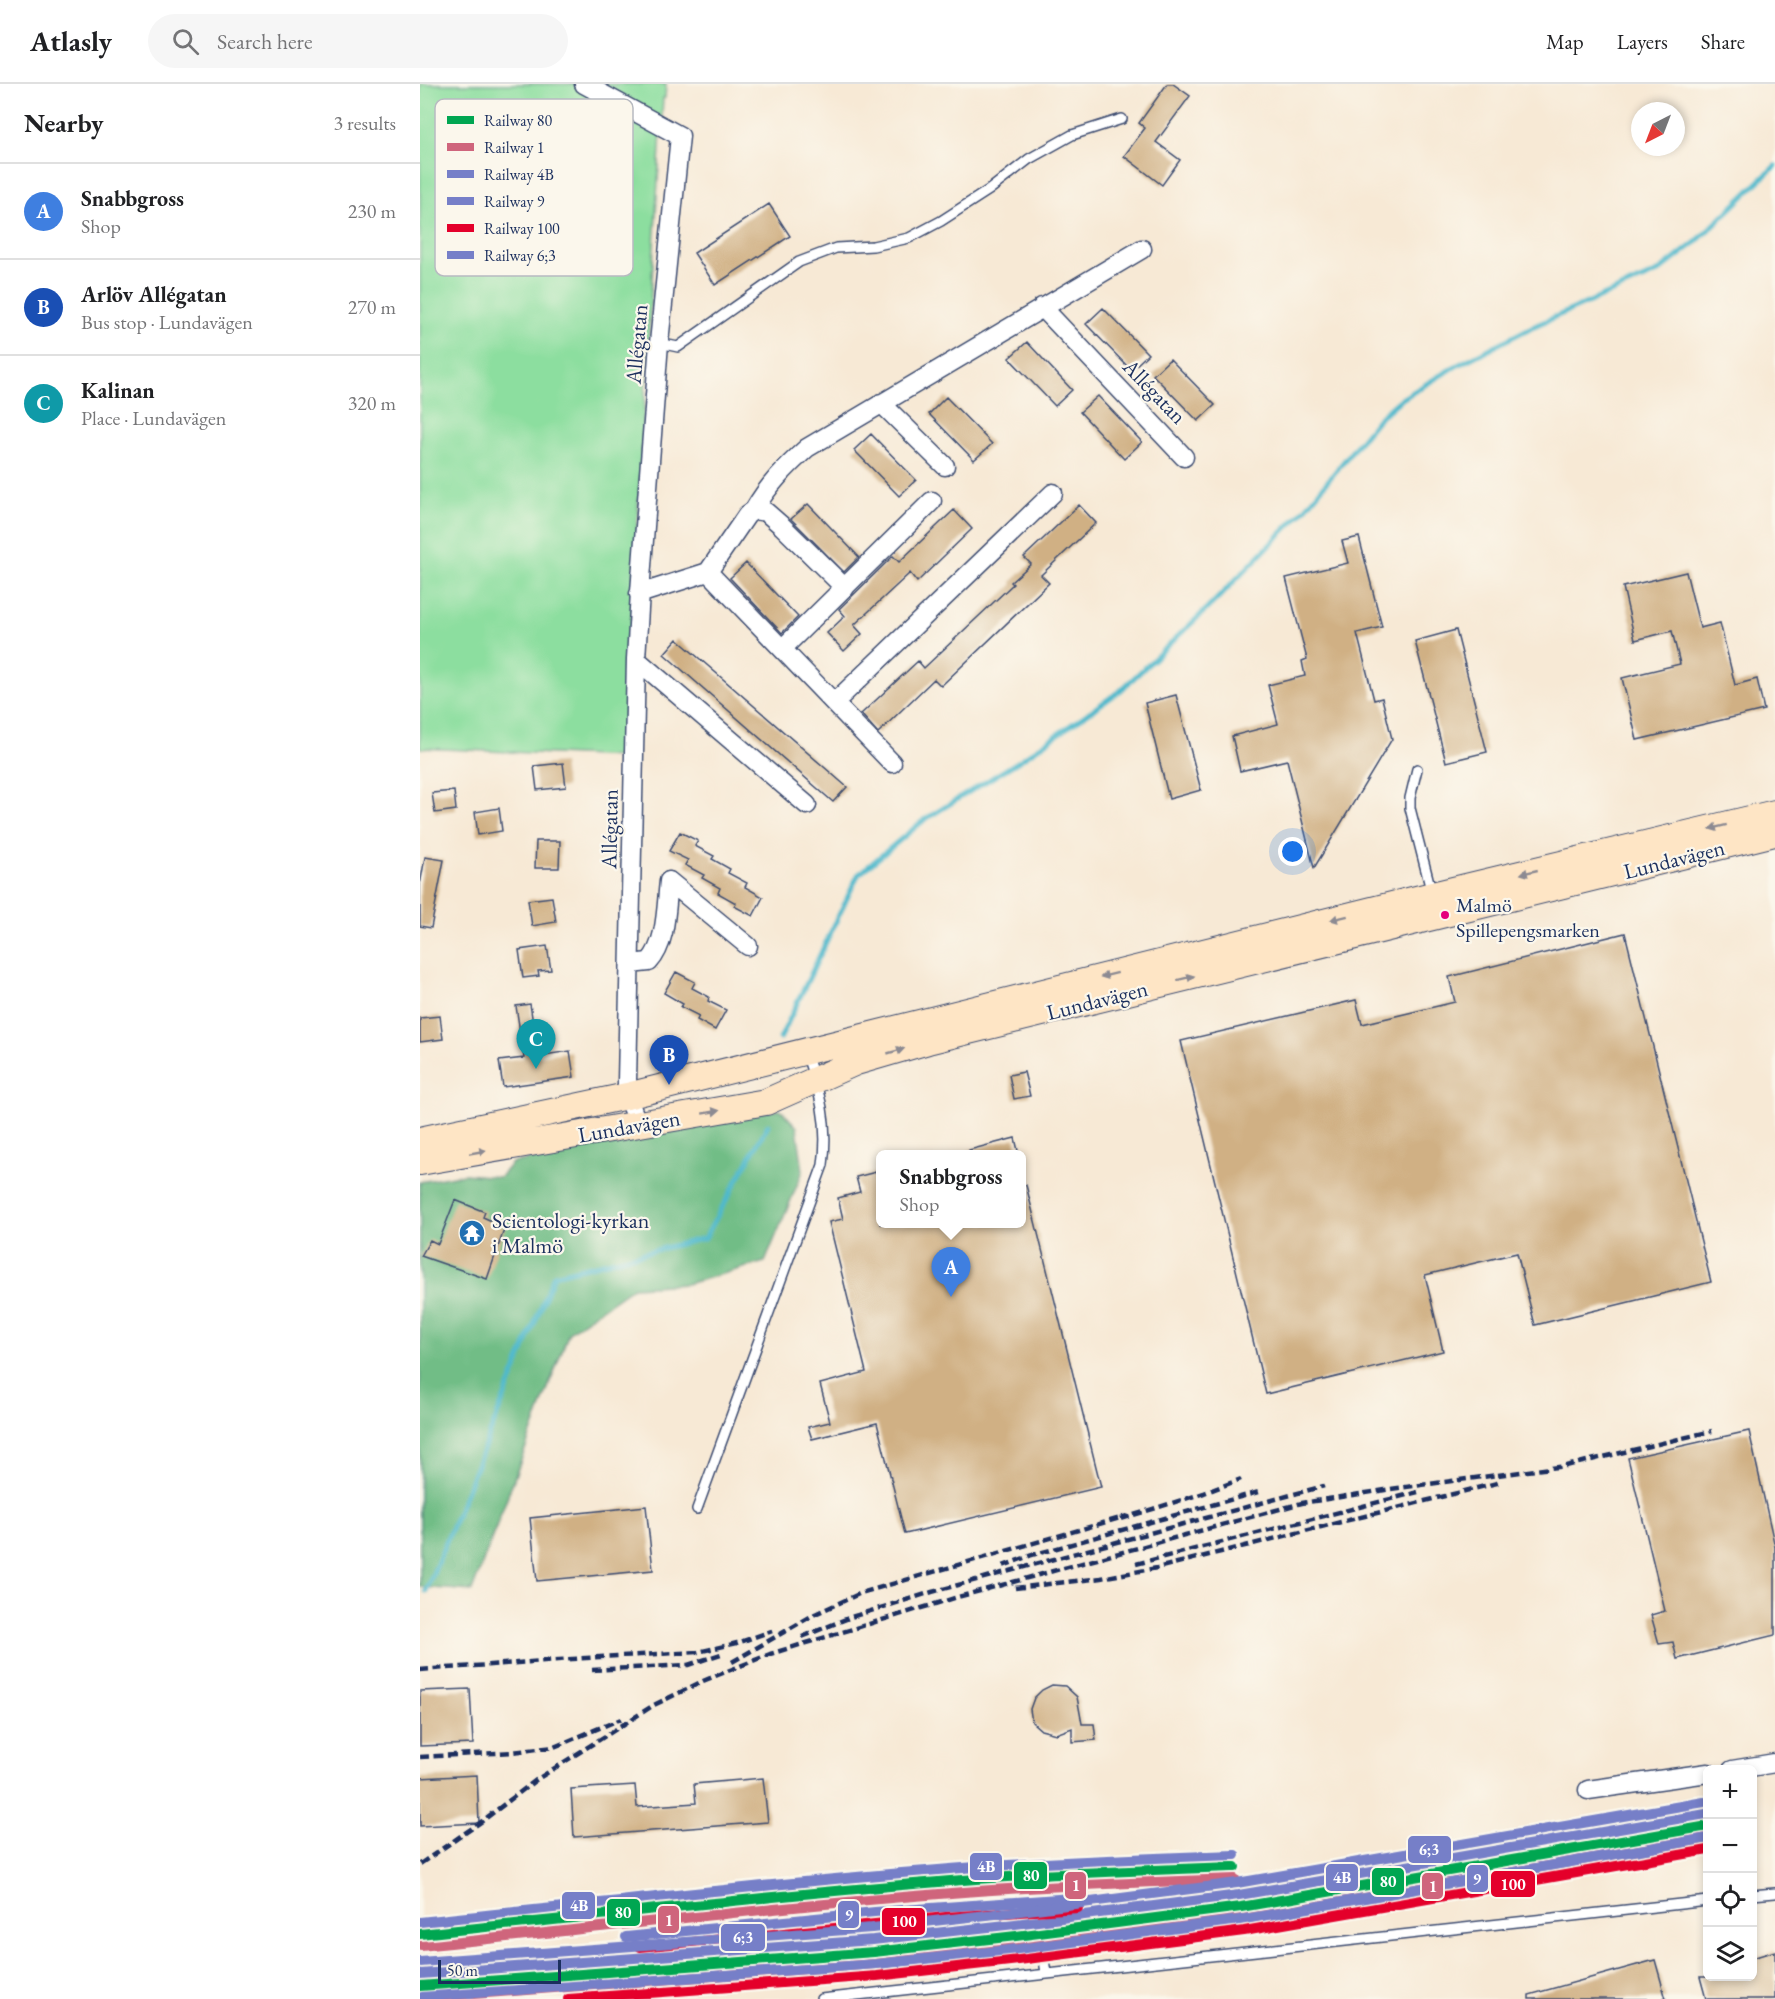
<!DOCTYPE html>
<meta charset="utf-8">
<style>
body{margin:0;font-family:"EB Garamond",serif;background:#f6f6f6;color:#202124}
.controls{position:absolute;right:18px;bottom:18px;display:grid;overflow:hidden;border-radius:9px;box-shadow:0 3px 9px #0003}
.controls button{width:54px;height:54px;display:grid;place-items:center;padding:0;border:0;border-bottom:2px solid #e0e0e0;background:#fff;color:#202124;font:30px sans-serif}
.compass{position:absolute;left:1211px;top:18px;width:54px;height:54px;border-radius:50%;background:#fff;box-shadow:0 3px 9px #0003;rotate:222deg}
.scale{position:absolute;left:18px;bottom:15px;width:123px;box-sizing:border-box;padding-left:6px;border:3px solid #1b2f5e;border-top:0;font-size:16px;line-height:21px;white-space:nowrap;color:#1b2f5e;-webkit-text-stroke:4px #fbf7ec;paint-order:stroke}
.you{position:absolute;left:873px;top:768px;width:21px;height:21px;margin:-15px;border:4px solid #fff;border-radius:50%;background:#1a73e8;box-shadow:0 0 0 9px #1a73e833}
.badge{display:grid;place-items:center;width:39px;height:39px;border-radius:50%;background:#0b8043;color:#fff;font-size:20px;font-weight:700}
.pin{position:absolute;translate:-50% -50px;filter:drop-shadow(0 2px 3px #0008)}
.pin::after{content:'';position:absolute;top:32px;width:21px;height:18px;background:inherit;clip-path:polygon(0 0,100% 0,50% 100%)}
.popup{position:absolute;left:456px;top:1066px;width:150px;height:78px;box-sizing:border-box;display:grid;place-content:center;border-radius:9px;background:#fff;filter:drop-shadow(0 2px 4px #0005);font-size:20px;white-space:nowrap;color:#757577}
.popup b{font-size:22px;color:#202124}
.popup::after{content:'';position:absolute;left:50%;top:100%;margin-left:-12px;border:12px solid transparent;border-top-color:#fff}
.list{margin:0;padding:0;list-style:none}
h2{display:flex;justify-content:space-between;align-items:center;height:78px;margin:0;padding:0 24px;font-size:26px}
h2 small{font-size:20px;font-weight:400;color:#757577}
.list li{display:grid;grid-template-columns:39px 1fr auto;gap:18px;align-items:center;box-sizing:border-box;height:96px;padding:0 24px;border-top:2px solid #e0e0e0}
.list b{display:block;font-size:22px;white-space:nowrap}
.list p{margin:0;font-size:20px;white-space:nowrap;color:#757577}
.list em{font-size:20px;font-style:normal;color:#757577}
.icon{flex:none;width:33px;height:33px;fill:none;stroke:currentColor;stroke-width:2;stroke-linecap:round;stroke-linejoin:round}
.map{position:relative;flex:none;width:1355px;height:1915px;overflow:hidden}
header{display:flex;align-items:center;gap:36px;box-sizing:border-box;height:84px;padding:0 30px;background:#fff;border-bottom:2px solid #e0e0e0}
header strong{font-size:28px}
nav{display:flex;gap:33px;margin-inline-start:auto;font-size:21px}
.search{width:420px;height:54px;background:#f6f6f6;display:flex;align-items:center;gap:15px;box-sizing:border-box;padding:0 21px;border-radius:33px;color:#757577;font-size:22px}
main{display:flex}
aside{flex:1;background:#fff}
.map>svg:first-child{display:block}
.green{fill:#8cde9f;stroke:#54867e;stroke-width:1.5}
.forest{fill:#71bd86;stroke:#467672;stroke-width:1.5}
.lines{fill:none;stroke-linecap:round;stroke-linejoin:round}
.stream{stroke:#4fb9cc;stroke-width:5}
.building{fill:#d0b084}
.service-casing{stroke:#3c4b70;stroke-width:12}
.minor-casing{stroke:#3c4b70;stroke-width:21}
.secondary-casing{stroke:#3c4b70;stroke-width:28}
.service{stroke:#fff;stroke-width:9}
.minor{stroke:#fff;stroke-width:18}
.secondary{stroke:#fee5c5;stroke-width:26}
.rail{stroke:#1b2f5e;stroke-width:4.5;stroke-dasharray:9 4.5;stroke-linecap:butt}
.rail-1-casing{stroke:#fbf7ec;stroke-width:15}
.rail-2-casing{stroke:#fbf7ec;stroke-width:15}
.rail-3-casing{stroke:#fbf7ec;stroke-width:15}
.rail-4-casing{stroke:#fbf7ec;stroke-width:15}
.rail-5-casing{stroke:#fbf7ec;stroke-width:15}
.rail-6-casing{stroke:#fbf7ec;stroke-width:15}
.rail-1{stroke:#00a651;stroke-width:10}
.rail-2{stroke:#cf657c;stroke-width:10}
.rail-3{stroke:#767fc8;stroke-width:10}
.rail-4{stroke:#767fc8;stroke-width:10}
.rail-5{stroke:#e4002b;stroke-width:10}
.rail-6{stroke:#767fc8;stroke-width:10}
.oneway{fill:#8c8a92}
.bus-dot{fill:#e5007d;stroke:#fbf7ec;stroke-width:2}
.labels{text-anchor:middle;stroke-width:4.5;stroke-linejoin:round;paint-order:stroke}
.bus-label{font-size:20px;fill:#1b2f5e;stroke:#fbf7ec;text-anchor:start}
.street-label{font-size:22px;fill:#1b2f5e;stroke:#fbf7ec}
.poi-label{font-size:22px;fill:#1b2f5e;stroke:#fbf7ec;text-anchor:start}
.key{fill:#fbf7ec;stroke:#b8bbc1;stroke-width:1.5}
.key-label{font-size:16px;fill:#1b2f5e}
.line-badge{stroke:#fbf7ec;stroke-width:2}
.badge-label{font-size:16px;text-anchor:middle;font-weight:bold;fill:#fff}
</style>
<header>
<strong>Atlasly</strong>
<div class="search"><svg class="icon" aria-label="search" viewBox="0 0 24 24"><circle cx="10" cy="10" r="6"/><path d="M15 15l6 6"/></svg>Search here</div>
<nav><a>Map</a><a>Layers</a><a>Share</a></nav>
</header>
<main>
<aside>
<h2>Nearby<small>3 results</small></h2>
<ul class="list">
<li><span class="badge" style="background:#3f7fe0">A</span><div><b>Snabbgross</b><p>Shop</p></div><em>230 m</em></li>
<li><span class="badge" style="background:#1a4fb4">B</span><div><b>Arlöv Allégatan</b><p>Bus stop · Lundavägen</p></div><em>270 m</em></li>
<li><span class="badge" style="background:#0f9aa8">C</span><div><b>Kalinan</b><p>Place · Lundavägen</p></div><em>320 m</em></li>
</ul>
</aside>
<div class="map">
<svg width="1355" height="1915" viewBox="0 0 1355 1915">
<rect width="100%" height="100%" fill="#fbf7ec"/>
<filter id="ink" filterUnits="userSpaceOnUse"><feTurbulence type="fractalNoise" baseFrequency=".0167" numOctaves="2"/><feDisplacementMap in="SourceGraphic" scale="12" xChannelSelector="R" yChannelSelector="G"/><feConvolveMatrix kernelMatrix="1 2 1 2 8 2 1 2 1" color-interpolation-filters="sRGB"/></filter>
<filter id="wash" filterUnits="userSpaceOnUse"><feTurbulence type="fractalNoise" baseFrequency=".008" numOctaves="4" result="noise"/><feDisplacementMap in="SourceGraphic" scale="24" xChannelSelector="R" yChannelSelector="G"/><feGaussianBlur stdDeviation="1.35" result="paint"/><feColorMatrix in="noise" values="0 0 0 0 0 0 0 0 0 0 0 0 0 0 0 0 0 1.4 0 .05"/><feComposite in="paint" operator="in"/></filter>
<g filter="url(#wash)">
<rect width="100%" height="100%" fill="#f7e9d5"/>
<!-- green -->
<path class="green" d="M0,0H246L245,14H243L203,673L0,664Z"/>
<!-- forest -->
<path class="forest" d="M361,1026L377,1043L383,1087L345,1178L267,1200L213,1203L149,1248L52,1507L0,1503V1098L45,1090L80,1093L92,1079L319,1030Z"/>
<g class="lines">
<!-- stream -->
<path class="stream" d="M360,955L438,791L504,736L599,677L700,607L792,520L885,425L958,335L980,316L1036,282L1112,243L1238,188L1276,158L1355,82
M6,1507L134,1191L285,1154L348,1041"/>
</g>
<g id="blocks">
<!-- building -->
<path class="building" d="M747,0H753L770,12L736,58L760,76L742,101L704,72L725,44L719,39Z
M349,120L370,152L295,201L274,169Z
M683,224L728,270L711,286L666,240Z
M607,258L652,306L635,322L589,274Z
M750,275L795,321L778,337L733,291Z
M678,312L722,358L704,375L660,328Z
M526,313L572,360L554,376L509,330Z
M451,350L496,396L479,412L434,366Z
M388,420L439,473L424,488L371,435Z
M659,421L676,439L621,491L629,499L521,602L514,595L458,649L441,630L498,577L504,584L593,500L591,498L611,480L604,473Z
M534,426L552,445L497,498L490,489L434,541L442,550L424,567L407,549L425,532L419,525L473,472L479,478Z
M939,453L962,543L937,549L954,616L962,614L972,655L894,784L867,676L820,687L812,652L858,640L848,601L885,592L882,577L887,575L866,494L928,479L922,457Z
M326,479L378,533L362,549L310,494Z
M1266,488L1280,544L1300,539L1315,601L1337,595L1344,626L1217,656L1202,594L1260,580L1252,547L1215,556L1203,503Z
M1036,546L1067,668L1026,678L995,557Z
M257,555L427,703L413,718L244,570Z
M756,611L781,706L749,715L725,619Z
M143,679L146,703L117,706L114,682Z
M34,707L36,726L15,729L12,709Z
M79,724L82,747L58,751L55,728Z
M260,748L278,757L275,762L294,772L292,775L310,785L308,789L327,799L325,803L343,813L333,832L314,822L316,819L298,809L300,804L282,794L284,791L265,781L268,776L249,767Z
M116,757H140L139,784H115Z
M5,773L24,776L11,844L0,842V801Z
M132,813L136,838L112,842L108,816Z
M1205,849L1291,1198L1115,1241L1097,1169L1005,1191L1023,1267L846,1310L761,957L936,916L942,940L1035,918L1029,893Z
M127,862L131,886L118,887L119,892L103,894L99,866Z
M256,888L275,898L272,904L289,913L288,917L306,926L295,946L277,936L279,932L261,923L263,920L244,909Z
M110,920L118,972L150,967L154,993L83,1003L79,977L104,974L96,922Z
M20,932L23,955L0,958V934Z
M604,988L610,1012L594,1015L589,991Z
M595,1054L599,1071H550L549,1066Z
M460,1087V1140H602V1101H606L681,1403L485,1450L457,1339L392,1355L388,1343L410,1338L400,1300L446,1288L409,1138L423,1135L418,1114L440,1108L436,1093Z
M35,1116L65,1128L63,1133L85,1143L67,1195L1,1172L10,1156L18,1160Z
M1329,1347L1355,1463V1551L1257,1575L1253,1558L1239,1560L1231,1531L1245,1527L1208,1374Z
M226,1422L233,1486L117,1497L110,1434Z
M632,1601L645,1602L657,1613L662,1640H674L676,1656L652,1658V1644L636,1650L621,1646L612,1638L610,1625L614,1614L622,1606Z
M50,1605L53,1660L0,1662V1607Z
M57,1691L59,1739L0,1742V1694Z
M343,1694L348,1738L154,1753L151,1705L215,1701L217,1723L276,1719L274,1700Z
M1355,1867V1915H1286L1280,1893H1332V1874Z
M1235,1876L1246,1915H1109V1911Z"/>
</g>
</g>
<g filter="url(#ink)">
<use href="#blocks" fill-opacity="0" stroke="#3c4b70" stroke-width="1.5"/>
<g class="lines">
<defs>
<path id="service" d="M239,259L258,263L379,178L416,164L453,162L489,154L521,137L569,106L609,75L652,51L702,35
M997,685L990,714V724L1012,810
M277,1425L403,1081C409,1039 400,1008 386,970
M1332,1811L1355,1809
M623,1869L626,1889
M401,1915L1288,1817"/>
<path id="minor" d="M164,0L260,52L239,259L220,508L216,575L207,998V1012L218,1041
M622,223L764,373
M461,319L525,382
M334,426C348,401 366,383 387,364L722,165
M288,488L327,431L334,426L346,428L362,442L425,504
M219,510L288,488L472,679
M363,564L512,417
M216,575L387,721
M415,618L633,409
M249,797L328,862
M210,880L229,878C247,859 246,822 249,797
M1312,1686L1355,1679
M1168,1706L1288,1689"/>
<path id="secondary" d="M0,1056L207,1012L1012,811L1355,729
M0,1078L346,1018L436,978L508,957L1355,749"/>
</defs>
<!-- service casing -->
<use href="#service" class="service-casing"/>
<!-- minor casing -->
<use href="#minor" class="minor-casing"/>
<!-- secondary casing -->
<use href="#secondary" class="secondary-casing"/>
<!-- service -->
<use href="#service" class="service"/>
<!-- minor -->
<use href="#minor" class="minor"/>
<!-- secondary -->
<use href="#secondary" class="secondary"/>
<!-- rail -->
<path class="rail" d="M701,1435L784,1409L821,1395
M716,1480L998,1408
M583,1482L612,1471L842,1407
M595,1504L681,1494L737,1484L1081,1398
M382,1553L431,1533L512,1508L904,1402
M312,1578L395,1530L441,1509L707,1432
M0,1586L180,1573L278,1568L317,1559L352,1547
M172,1586L268,1581L301,1570
M0,1673L93,1668L134,1663L201,1635
M0,1780L61,1738L116,1696L234,1621L283,1597L350,1570L538,1513L882,1419L978,1404L1146,1382L1292,1347"/>
<defs>
<path id="rail-1" d="M0,1850C185,1831 370,1809 556,1795C642,1789 729,1786 815,1783
M0,1902L454,1868L596,1852L821,1823L1288,1742"/>
<path id="rail-2" d="M1,1862C186,1843 371,1821 557,1807C643,1801 729,1798 815,1795
M1,1914L455,1880L598,1864L823,1835L1288,1754"/>
<path id="rail-3" d="M0,1838C185,1819 370,1797 556,1783C642,1777 728,1774 815,1771
M0,1890L453,1856L595,1840L819,1811L1286,1730"/>
<path id="rail-4" d="M206,1853L455,1828L652,1814
M2,1913L457,1880L598,1865L819,1836L1288,1754"/>
<path id="rail-5" d="M220,1863L526,1833L658,1824
M148,1915L457,1892L599,1876L824,1847L1288,1766"/>
<path id="rail-6" d="M0,1878L452,1844L593,1828L817,1799L1284,1718"/>
</defs>
<!-- rail-1 casing -->
<use href="#rail-1" class="rail-1-casing"/>
<!-- rail-2 casing -->
<use href="#rail-2" class="rail-2-casing"/>
<!-- rail-3 casing -->
<use href="#rail-3" class="rail-3-casing"/>
<!-- rail-4 casing -->
<use href="#rail-4" class="rail-4-casing"/>
<!-- rail-5 casing -->
<use href="#rail-5" class="rail-5-casing"/>
<!-- rail-6 casing -->
<use href="#rail-6" class="rail-6-casing"/>
<!-- rail-1 -->
<use href="#rail-1" class="rail-1"/>
<!-- rail-2 -->
<use href="#rail-2" class="rail-2"/>
<!-- rail-3 -->
<use href="#rail-3" class="rail-3"/>
<!-- rail-4 -->
<use href="#rail-4" class="rail-4"/>
<!-- rail-5 -->
<use href="#rail-5" class="rail-5"/>
<!-- rail-6 -->
<use href="#rail-6" class="rail-6"/>
</g>
<!-- one-way arrows -->
<defs><path id="oneway-solid" d="M-6-.8H1V-3.2L6.5 0L1 3.2V.8H-6Z" transform="scale(1.5)"/></defs>
<g class="oneway">
<use href="#oneway-solid" transform="translate(1298 743) rotate(166)"/>
<use href="#oneway-solid" transform="translate(1109 788) rotate(167)"/>
<use href="#oneway-solid" transform="translate(919 834) rotate(166)"/>
<use href="#oneway-solid" transform="translate(689 891) rotate(166)"/>
<use href="#oneway-solid" transform="translate(766 894) rotate(-14)"/>
<use href="#oneway-solid" transform="translate(476 967) rotate(-16)"/>
<use href="#oneway-solid" transform="translate(291 1028) rotate(-10)"/>
<use href="#oneway-solid" transform="translate(58 1068) rotate(-10)"/>
</g>
</g>
<!-- icons -->
<defs>
<symbol id="temple-disc" viewBox="-11 -11 22 22"><circle r="9.5" fill="#1f6fb2" stroke="#fbf7ec"/><path d="M0-6L5-2H3V0L6.5 2.5H4V6H1.5V3h-3V6H-4V2.5H-6.5L-3 0V-2H-5Z" fill="#fff"/></symbol>
</defs>
<g fill-rule="evenodd">
<use href="#temple-disc" x="37" y="1134" width="30" height="30"/>
</g>
<!-- markers -->
<circle class="bus-dot" cx="1025" cy="831" r="5"/>
<g class="labels">
<!-- bus labels -->
<g class="bus-label">
<text x="1036" y="828">Malmö<tspan x="1036" dy="25">Spillepengsmarken</tspan></text>
</g>
<!-- street labels -->
<g class="street-label">
<text transform="translate(216 260) rotate(-85)" y="8">Allégatan</text>
<text transform="translate(735 307) rotate(46)" y="8">Allégatan</text>
<text transform="translate(189 745) rotate(-89)" y="8">Allégatan</text>
<text transform="translate(1254 775) rotate(-14)" y="8">Lundavägen</text>
<text transform="translate(677 916) rotate(-14)" y="8">Lundavägen</text>
<text transform="translate(209 1042) rotate(-10)" y="8">Lundavägen</text>
</g>
<!-- poi labels -->
<g class="poi-label">
<text x="72" y="1144">Scientologi-kyrkan<tspan x="72" dy="25">i Malmö</tspan></text>
</g>
</g>
<!-- legend -->
<rect x="15" y="15" width="198" height="177" rx="9" class="key"/>
<rect x="27" y="32" width="27" height="8" fill="#00a651"/>
<rect x="27" y="59" width="27" height="8" fill="#cf657c"/>
<rect x="27" y="86" width="27" height="8" fill="#767fc8"/>
<rect x="27" y="113" width="27" height="8" fill="#767fc8"/>
<rect x="27" y="140" width="27" height="8" fill="#e4002b"/>
<rect x="27" y="167" width="27" height="8" fill="#767fc8"/>
<g class="key-label">
<text x="64" y="42">Railway 80</text>
<text x="64" y="69">Railway 1</text>
<text x="64" y="96">Railway 4B</text>
<text x="64" y="123">Railway 9</text>
<text x="64" y="150">Railway 100</text>
<text x="64" y="177">Railway 6;3</text>
</g>
<g class="line-badge">
<rect x="987" y="1751" width="45" height="29" rx="6" fill="#767fc8"/>
<rect x="549" y="1768" width="34" height="29" rx="6" fill="#767fc8"/>
<rect x="593" y="1777" width="35" height="29" rx="6" fill="#00a651"/>
<rect x="905" y="1779" width="34" height="29" rx="6" fill="#767fc8"/>
<rect x="1046" y="1780" width="23" height="29" rx="6" fill="#767fc8"/>
<rect x="951" y="1783" width="34" height="29" rx="6" fill="#00a651"/>
<rect x="1070" y="1786" width="46" height="28" rx="6" fill="#e4002b"/>
<rect x="644" y="1787" width="23" height="29" rx="6" fill="#cf657c"/>
<rect x="1001" y="1788" width="23" height="28" rx="6" fill="#cf657c"/>
<rect x="141" y="1807" width="35" height="29" rx="6" fill="#767fc8"/>
<rect x="186" y="1814" width="35" height="29" rx="6" fill="#00a651"/>
<rect x="417" y="1816" width="23" height="29" rx="6" fill="#767fc8"/>
<rect x="237" y="1821" width="23" height="29" rx="6" fill="#cf657c"/>
<rect x="461" y="1823" width="45" height="29" rx="6" fill="#e4002b"/>
<rect x="300" y="1839" width="46" height="29" rx="6" fill="#767fc8"/>
</g>
<g class="badge-label">
<text x="1009" y="1771">6;3</text>
<text x="566" y="1788">4B</text>
<text x="611" y="1797">80</text>
<text x="922" y="1799">4B</text>
<text x="1057" y="1800">9</text>
<text x="968" y="1803">80</text>
<text x="1093" y="1806">100</text>
<text x="656" y="1807">1</text>
<text x="1013" y="1808">1</text>
<text x="159" y="1827">4B</text>
<text x="203" y="1834">80</text>
<text x="429" y="1836">9</text>
<text x="249" y="1842">1</text>
<text x="484" y="1843">100</text>
<text x="323" y="1859">6;3</text>
</g>
</svg>
<div class="controls">
<button>+</button>
<button>−</button>
<button><svg class="icon" aria-label="locate" viewBox="0 0 24 24"><circle cx="12" cy="12" r="6"/><path d="M12 2v4M12 18v4M2 12h4M18 12h4"/></svg></button>
<button><svg class="icon" aria-label="layers" viewBox="0 0 24 24"><path d="M12 4l9 5-9 5-9-5zM3 14l9 5 9-5"/></svg></button>
</div>
<svg class="compass" viewBox="-18 -18 36 36"><path d="M0-13l5 13h-10z" fill="#e53935"/><path d="M0 13l5-13h-10z" fill="#757577"/></svg>
<div class="scale">50 m</div>
<div class="you"></div>
<div class="pin badge" style="left:531px;top:1213px;background:#3f7fe0">A</div>
<div class="popup"><b>Snabbgross</b>Shop</div>
<div class="pin badge" style="left:249px;top:1001px;background:#1a4fb4">B</div>
<div class="pin badge" style="left:116px;top:985px;background:#0f9aa8">C</div>
</div>
</main>
